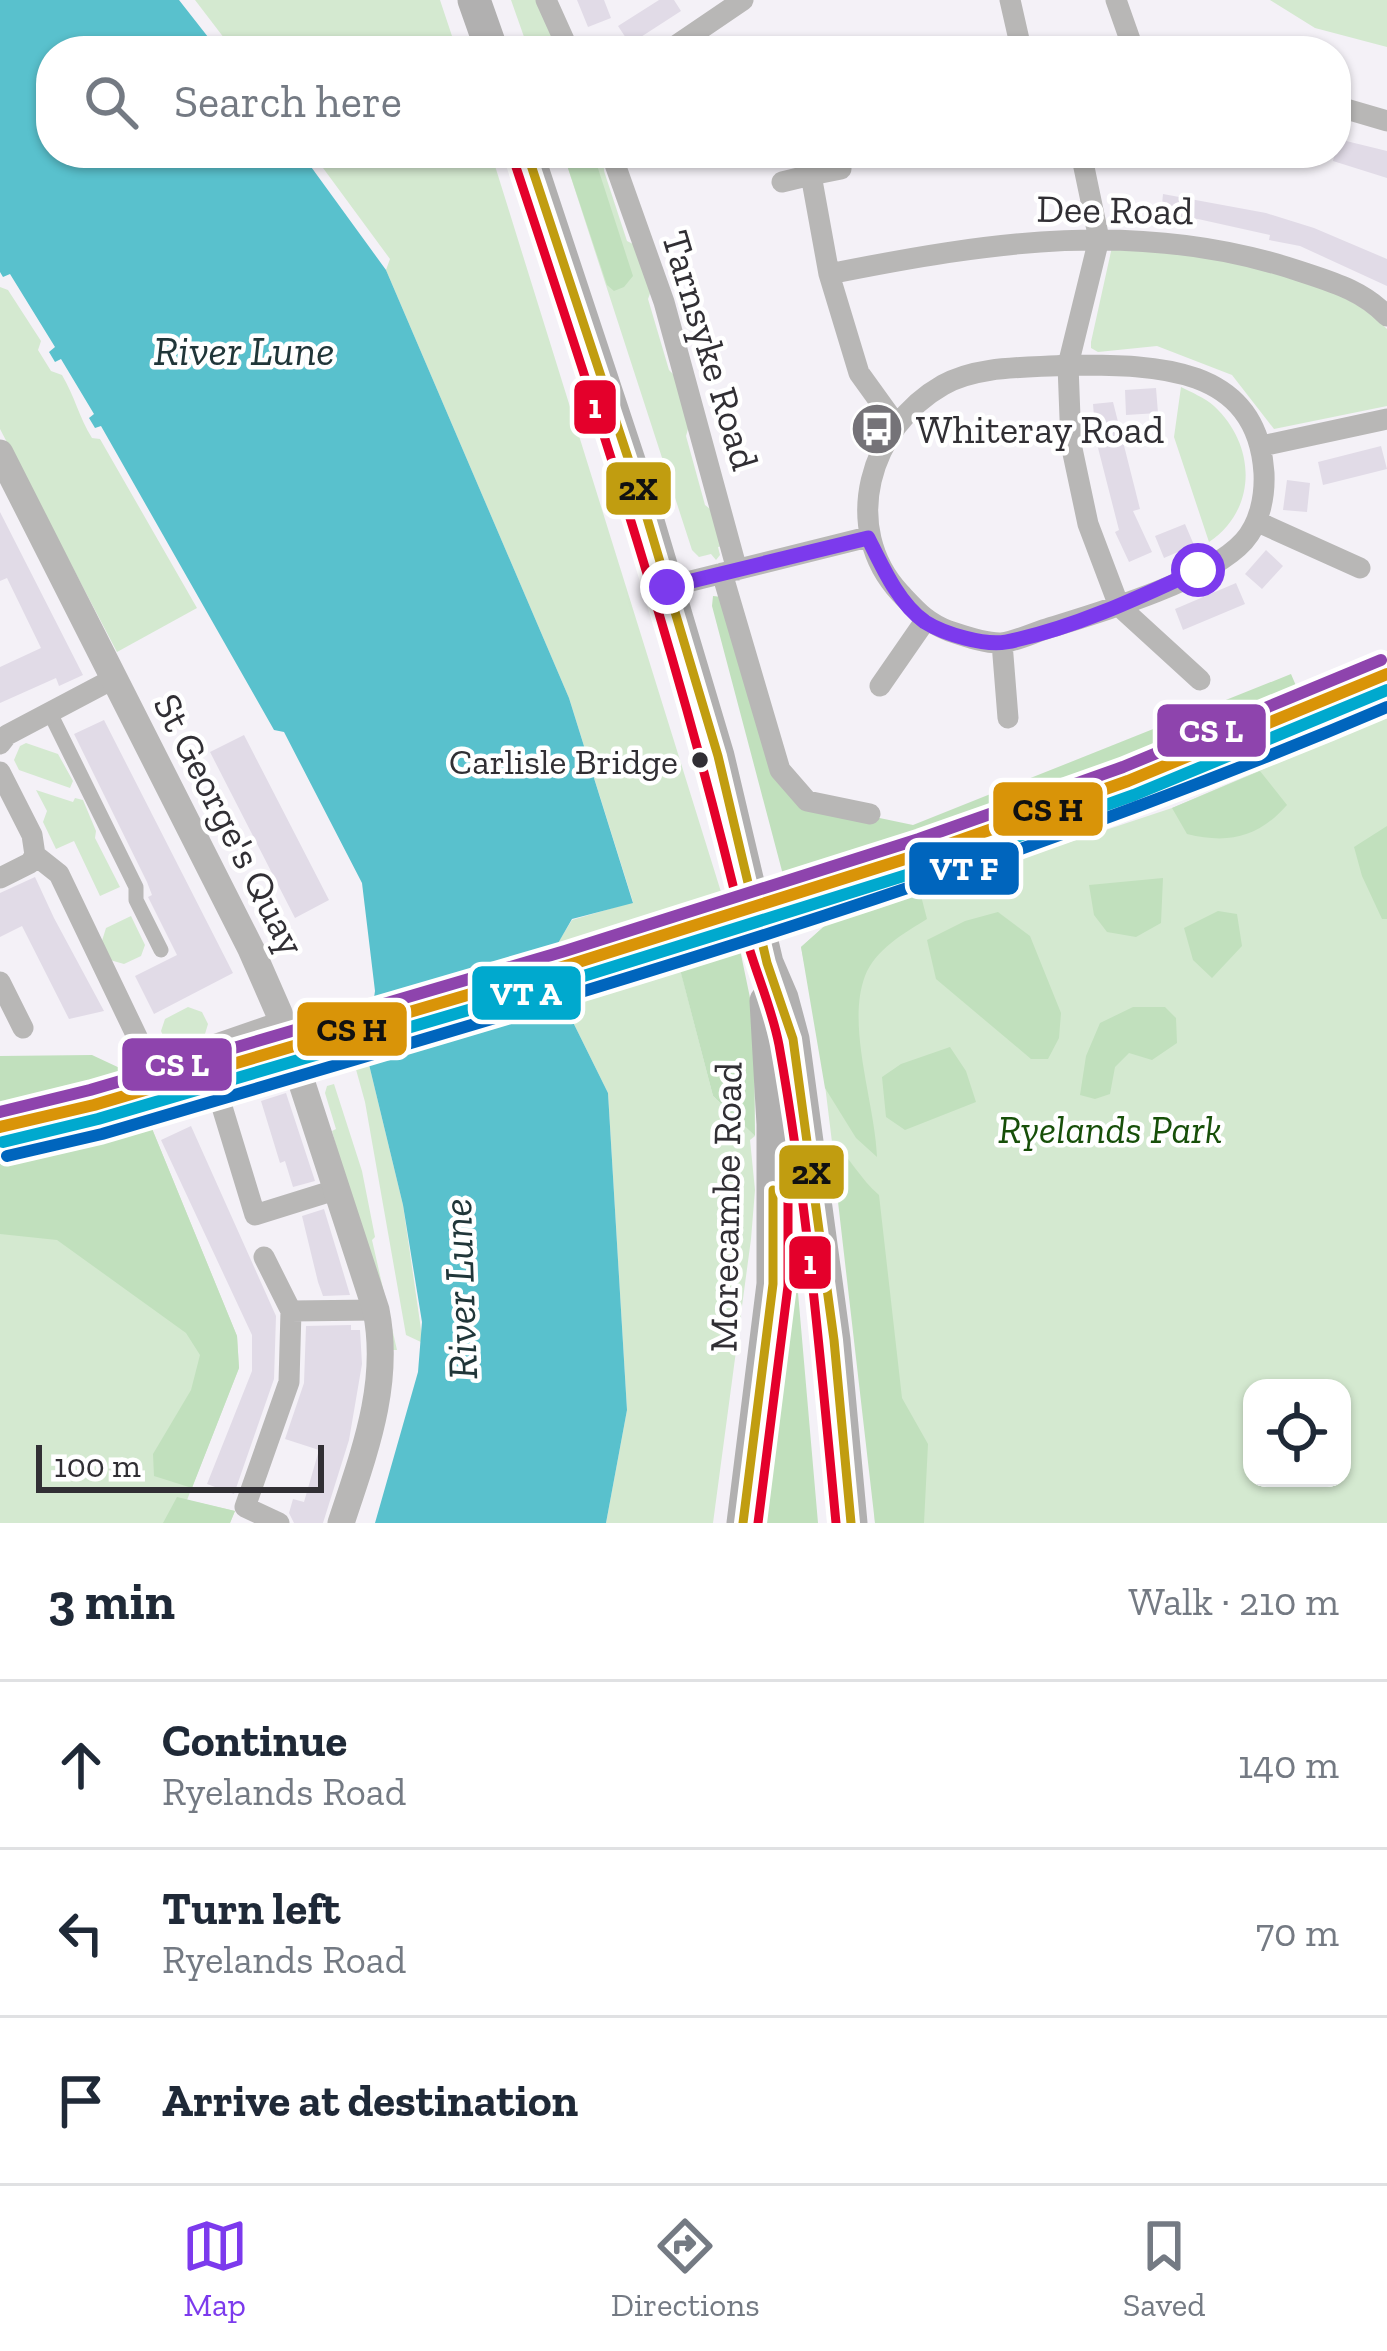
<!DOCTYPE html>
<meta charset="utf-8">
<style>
body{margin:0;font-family:"Zilla Slab",serif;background:#f6f6f7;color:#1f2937}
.controls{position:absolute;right:36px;bottom:36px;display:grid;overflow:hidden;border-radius:24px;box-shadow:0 3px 9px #0004}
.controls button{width:108px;height:108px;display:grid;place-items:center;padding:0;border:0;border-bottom:3px solid #e0e1e3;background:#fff;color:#1f2937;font:60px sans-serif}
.scale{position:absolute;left:36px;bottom:30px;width:288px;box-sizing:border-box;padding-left:12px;border:6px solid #312f34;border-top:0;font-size:33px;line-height:42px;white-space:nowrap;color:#312f34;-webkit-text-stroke:9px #fff;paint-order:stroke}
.stop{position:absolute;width:36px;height:36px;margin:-27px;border:9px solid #7c3aed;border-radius:50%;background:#fff}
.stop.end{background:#7c3aed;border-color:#fff;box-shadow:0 3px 12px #0008}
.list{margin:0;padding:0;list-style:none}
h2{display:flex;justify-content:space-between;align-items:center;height:156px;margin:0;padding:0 48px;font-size:51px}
h2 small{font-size:39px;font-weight:400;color:#747a83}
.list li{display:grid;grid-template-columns:78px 1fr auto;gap:36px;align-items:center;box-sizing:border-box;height:168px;padding:0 48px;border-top:3px solid #e0e1e3}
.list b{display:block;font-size:45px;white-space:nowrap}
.list p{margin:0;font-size:39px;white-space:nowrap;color:#747a83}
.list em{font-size:39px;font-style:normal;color:#747a83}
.icon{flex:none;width:66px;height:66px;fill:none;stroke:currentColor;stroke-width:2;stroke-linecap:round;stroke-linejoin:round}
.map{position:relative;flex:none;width:1387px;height:1523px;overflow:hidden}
.search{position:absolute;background:#fff;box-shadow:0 3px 9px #0004;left:36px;right:36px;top:36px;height:132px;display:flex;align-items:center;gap:30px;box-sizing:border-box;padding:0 42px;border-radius:48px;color:#747a83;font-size:45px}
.sheet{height:660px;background:#fff}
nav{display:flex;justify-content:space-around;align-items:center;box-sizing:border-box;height:168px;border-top:3px solid #e0e1e3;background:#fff;font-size:33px;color:#747a83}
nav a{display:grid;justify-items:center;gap:6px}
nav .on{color:#7c3aed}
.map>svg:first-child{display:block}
</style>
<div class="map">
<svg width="1387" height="1523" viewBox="0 0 1387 1523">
<rect width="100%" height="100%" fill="#f4f1f7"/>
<path fill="#d4e9d0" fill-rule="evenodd" d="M195 0H440L457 51H234Z
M511 0H540L562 51H529Z
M1270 0H1387V47L1315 28Z
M312 153H491L726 908 669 926 713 1096 755 1136 750 1140 755 1190 751 1239 713 1523H606L627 1410 608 1093 567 1010 557 944 572 920 633 902 569 698 386 270 390 259Z
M563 153H603L604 171 627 241 637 246 652 288 648 299 669 370 678 379 690 422 686 436 705 505 714 512 723 546 718 547 720 555 716 560 711 554 699 557 692 550Z
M1112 247C1191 254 1330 268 1387 329V406L1274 429 1232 375 1157 346 1098 352 1091 348V342Z
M0 287 8 290 41 341 38 350 51 371 62 375C75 397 79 417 92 438L100 439 197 608 117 652 0 429Z
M1181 387C1191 392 1205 398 1214 406 1257 446 1257 510 1209 542L1174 437Z
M1387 716V1523H875L871 1461 819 1036 801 947 829 922 1172 808ZM1252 1388H1342V1478H1252Z
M26 743 58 754 73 781 70 788 19 770 14 760 20 746Z
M36 790 73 802 75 798 83 800 96 831 95 838 120 887 100 896 74 841 56 849 43 822 47 811Z
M131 916 145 945 141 956 124 964 110 960 101 944 106 928Z
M188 1007 202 1012 208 1024 205 1034 177 1043 165 1040 161 1031 165 1019Z
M366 1052 403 1205 423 1343 406 1335 365 1102 352 1055Z
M334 1084 362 1171 375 1237 372 1240 397 1350H392L332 1131 336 1129 325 1093 327 1086Z
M146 1114 237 1336 239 1368 187 1500 235 1511 230 1523H0V1154Z"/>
<path fill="#c1e0bd" d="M563 153H593L633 276 624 287 614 291 607 285Z
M713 596 722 597 803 802 913 825 1291 674 1300 695 852 859 787 890 712 606Z
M1260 771 1287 805C1258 838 1228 844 1187 834L1172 808Z
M1387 826V919H1382L1362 876 1354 847Z
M1163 878 1161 923 1136 937 1107 932 1094 915 1089 885Z
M920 892 927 919C904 933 875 950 865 976 846 1026 875 1103 877 1157L856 1138 825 1088 801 947 829 922Z
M1218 911 1237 914 1242 946 1212 978 1193 960 1184 928Z
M998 912 1030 936 1061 1013 1059 1038 1048 1059H1031L936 979 927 940 965 921Z
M738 940 754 1017 755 1136 713 1096 677 958Z
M1133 1007H1165L1176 1018 1177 1043 1152 1060 1129 1053 1115 1067 1110 1094 1095 1099 1080 1095 1086 1056 1100 1023Z
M950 1047 966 1071 976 1102 905 1130 886 1117 882 1077 901 1064Z
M92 1055 139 1077 0 1108V1056Z
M146 1114 237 1336 239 1368 192 1488 154 1476 153 1454 191 1390 200 1355 186 1333 57 1240 0 1234V1157Z
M831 1141C851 1158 860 1179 879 1195L902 1398 928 1444 924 1523H875Z
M784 1281H797L818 1523H760L782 1377Z
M177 1497 235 1511 230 1523H163Z"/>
<path fill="#59c1cd" d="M0 0H179L219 51H51V153H301L386 270 569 698 633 903 572 919 557 945 567 1010 608 1093 627 1410 606 1523H375L418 1372 422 1322 403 1205 366 1052 375 991 362 883 284 732 274 730 101 426 95 428 89 418 94 414 61 359 55 362 49 352 55 347 10 274 3 277 0 272Z"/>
<path fill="#f4f1f7" d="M565 956 570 990 360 1053 365 1016Z"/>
<path fill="#e1dbe7" d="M577 0H604L611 18 588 27Z
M659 0H674L681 11 630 44 618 26Z
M1338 139 1387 151V178L1333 161Z
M1163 194 1266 213 1314 228 1387 259V286L1300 246 1269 240 1270 235 1198 219 1161 215Z
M1156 388 1158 413 1126 415 1125 390Z
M1113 402 1140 509 1133 511 1152 552 1129 562 1115 532 1119 530 1096 440 1093 404Z
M1381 446 1387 469 1323 485 1318 462Z
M1287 480 1310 483 1307 512 1283 510Z
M0 512 83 675 59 686 56 678 0 703V667L41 648 7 578 0 581Z
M1185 524 1194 545 1164 558 1155 536Z
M1266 550 1283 566 1262 589 1245 574Z
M1236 583 1245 604 1183 630 1175 609Z
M104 720 233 973 154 1014 135 976 177 955 148 897 152 895 147 882 74 734Z
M244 735 329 900 295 918 210 752Z
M35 877 54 918 104 1011 69 1019 22 926 0 937V893Z
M286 1093 315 1181 293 1187 285 1161 280 1163 261 1101Z
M191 1126 276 1316 274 1379 234 1494 207 1484 252 1371V1335L161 1140Z
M324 1209 338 1255 350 1295 323 1296 318 1282 302 1216Z
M351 1325V1330H360L362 1364 349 1440 323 1523H294L289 1513 293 1499 304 1502 319 1450 285 1439 304 1383 306 1326Z"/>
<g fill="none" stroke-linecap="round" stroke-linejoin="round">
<path stroke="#b8b7b6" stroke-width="15" d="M50 713 136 887V900L161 950
M140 1043 181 1053 268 1023"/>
<path stroke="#b8b7b6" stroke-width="21" d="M546 0 569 51
M1010 0 1020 44
M1116 0 1134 51
M668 51 743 0
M1336 106 1387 121
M611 153 664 302 737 570
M1081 153 1099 239 1068 365 1071 444 1088 524 1119 606 1200 680
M841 169 811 175 829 274 859 373 895 423
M782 182 811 175
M829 274C989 242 1140 218 1299 271 1332 282 1362 290 1387 316
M1068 365C1151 365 1257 363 1264 473 1265 496 1260 523 1244 541 1208 581 1098 613 1046 629 1033 633 1016 641 1002 643 986 644 964 636 949 631 926 622 917 611 900 593 840 528 869 427 943 385 978 365 1028 368 1068 365Z
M1262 446 1387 419
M1258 522 1360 568
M722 573 780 770 807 801 870 814
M667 587 868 537
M1002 643 1008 718
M880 686 925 621
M0 744 7 735 113 679
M0 772 32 835 35 855 59 874 140 1043
M0 878 30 863 35 855
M0 982 23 1028
M298 1074 219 1097 255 1215 335 1190
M264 1257 291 1311 289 1382 245 1507 279 1523
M291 1311 376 1310"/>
<path stroke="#b8b7b6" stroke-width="27" d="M0 453 251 949 279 1013 376 1310C391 1384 364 1453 341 1523"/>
<path stroke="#b1b0b0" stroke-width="33" d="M474 0 492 51
M527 153 638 488 718 756 767 963 782 998 793 1039 834 1340 851 1523
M743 1523 773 1284V1124L766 1001"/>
<g stroke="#fff" stroke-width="18">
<path id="bus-1" d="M527 153 638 488 718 756 767 963 793 1039 834 1340 851 1523
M743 1523 773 1284V1190"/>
</g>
<g stroke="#fff" stroke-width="18">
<path id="bus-2" d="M513 158C597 411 681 663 742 923 752 965 771 1003 779 1045 807 1202 821 1364 836 1523
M758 1523 788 1286V1190"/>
</g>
<use href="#bus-1" stroke="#c19d10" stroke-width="9"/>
<use href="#bus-2" stroke="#e4002b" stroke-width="9"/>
<g stroke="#fff" stroke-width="21">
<path id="rail-1" d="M0 1127 94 1105 569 965 924 853 1128 781 1387 674"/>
</g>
<g stroke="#fff" stroke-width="21">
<path id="rail-2" d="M3 1142 98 1119 574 979 929 868 1134 795 1387 690"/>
</g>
<g stroke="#fff" stroke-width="21">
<path id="rail-3" d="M0 1112 90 1090 565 951 919 839 1123 767 1381 660"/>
</g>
<g stroke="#fff" stroke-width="21">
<path id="rail-4" d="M7 1156 102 1134C538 1005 968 886 1387 707"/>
</g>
<use href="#rail-1" stroke="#d99408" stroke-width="12"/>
<use href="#rail-2" stroke="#00a9ce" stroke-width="12"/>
<use href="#rail-3" stroke="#8e44ad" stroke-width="12"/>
<use href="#rail-4" stroke="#0065bd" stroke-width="12"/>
</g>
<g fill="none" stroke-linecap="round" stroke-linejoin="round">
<path stroke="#7c3aed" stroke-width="15" d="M667 587 868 538C882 566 898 603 925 622 944 634 985 646 1006 642 1072 629 1138 598 1198 570"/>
</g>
<defs>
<g id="bus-disc" transform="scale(2.7)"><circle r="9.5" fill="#757378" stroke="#fff"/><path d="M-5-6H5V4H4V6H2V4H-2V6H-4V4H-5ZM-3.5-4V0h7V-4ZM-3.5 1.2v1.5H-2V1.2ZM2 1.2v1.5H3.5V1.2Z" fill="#fff"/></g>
</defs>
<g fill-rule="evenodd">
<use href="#bus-disc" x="877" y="429"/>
</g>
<circle fill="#312f34" stroke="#fff" stroke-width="4.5" cx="700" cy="760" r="10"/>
<g text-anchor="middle" stroke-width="9" stroke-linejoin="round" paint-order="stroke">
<g font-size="36" fill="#312f34" stroke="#fff" text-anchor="end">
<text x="678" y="774">Carlisle Bridge</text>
</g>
<g font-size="39" fill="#312f34" stroke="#fff">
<text transform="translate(1115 209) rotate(1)" y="14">Dee Road</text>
<text transform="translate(711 350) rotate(73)" y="14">Tarnsyke Road</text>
<text transform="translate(230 824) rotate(63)" y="14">St George's Quay</text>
<text transform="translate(725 1207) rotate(-89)" y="14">Morecambe Road</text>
</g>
<g font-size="39" fill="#312f34" stroke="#fff" text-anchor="start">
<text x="916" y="443">Whiteray Road</text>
</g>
<g font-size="39" font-style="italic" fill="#174f09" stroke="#fff">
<text x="1110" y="1143">Ryelands Park</text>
</g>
<g font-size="42" font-style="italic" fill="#203639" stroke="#fff">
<text x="244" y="365">River Lune</text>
<text transform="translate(459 1289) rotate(-92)" y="15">River Lune</text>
</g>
</g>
<g stroke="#fff" stroke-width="4.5">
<rect x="572" y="378" width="46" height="58" rx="12" fill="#e4002b"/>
<rect x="604" y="460" width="69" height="57" rx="12" fill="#c19d10"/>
<rect x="1155" y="702" width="113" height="57" rx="12" fill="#8e44ad"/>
<rect x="991" y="780" width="114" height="58" rx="12" fill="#d99408"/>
<rect x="907" y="840" width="114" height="57" rx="12" fill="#0065bd"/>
<rect x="470" y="964" width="113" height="58" rx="12" fill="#00a9ce"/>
<rect x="295" y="1000" width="114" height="58" rx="12" fill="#d99408"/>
<rect x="120" y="1036" width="114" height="57" rx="12" fill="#8e44ad"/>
<rect x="777" y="1143" width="69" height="58" rx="12" fill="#c19d10"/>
<rect x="787" y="1234" width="46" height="57" rx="12" fill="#e4002b"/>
</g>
<g font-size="33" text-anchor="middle" font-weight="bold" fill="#fff">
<text x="595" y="418">1</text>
<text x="1211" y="742">CS L</text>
<text x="964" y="880">VT F</text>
<text x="526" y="1005">VT A</text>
<text x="177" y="1076">CS L</text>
<text x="810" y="1274">1</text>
</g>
<g font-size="33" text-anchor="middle" font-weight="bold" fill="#111">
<text x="638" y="500">2X</text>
<text x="1048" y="821">CS H</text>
<text x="352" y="1041">CS H</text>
<text x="811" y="1184">2X</text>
</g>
</svg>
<div class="controls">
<button><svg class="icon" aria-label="locate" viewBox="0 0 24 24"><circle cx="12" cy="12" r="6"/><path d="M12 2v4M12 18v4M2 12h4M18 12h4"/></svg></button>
</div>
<div class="scale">100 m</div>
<div class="stop" style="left:1198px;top:570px"></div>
<div class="stop end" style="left:667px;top:587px"></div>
<div class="search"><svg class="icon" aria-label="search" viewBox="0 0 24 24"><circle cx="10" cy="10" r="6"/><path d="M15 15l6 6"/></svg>Search here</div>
</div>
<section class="sheet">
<h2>3 min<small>Walk · 210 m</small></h2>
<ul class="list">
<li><svg class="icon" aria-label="ahead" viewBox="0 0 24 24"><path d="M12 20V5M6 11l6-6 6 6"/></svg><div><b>Continue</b><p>Ryelands Road</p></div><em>140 m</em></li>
<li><svg class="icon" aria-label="left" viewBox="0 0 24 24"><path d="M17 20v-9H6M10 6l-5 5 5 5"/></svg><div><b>Turn left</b><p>Ryelands Road</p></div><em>70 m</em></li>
<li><svg class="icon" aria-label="arrive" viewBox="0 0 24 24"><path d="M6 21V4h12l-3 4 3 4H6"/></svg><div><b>Arrive at destination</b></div></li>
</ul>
</section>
<nav>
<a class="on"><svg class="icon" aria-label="map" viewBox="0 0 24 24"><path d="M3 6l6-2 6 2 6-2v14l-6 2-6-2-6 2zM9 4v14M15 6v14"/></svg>Map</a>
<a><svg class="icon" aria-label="directions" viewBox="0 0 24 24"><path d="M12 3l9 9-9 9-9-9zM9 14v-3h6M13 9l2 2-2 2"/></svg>Directions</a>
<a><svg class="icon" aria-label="saved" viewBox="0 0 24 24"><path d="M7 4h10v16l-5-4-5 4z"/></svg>Saved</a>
</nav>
